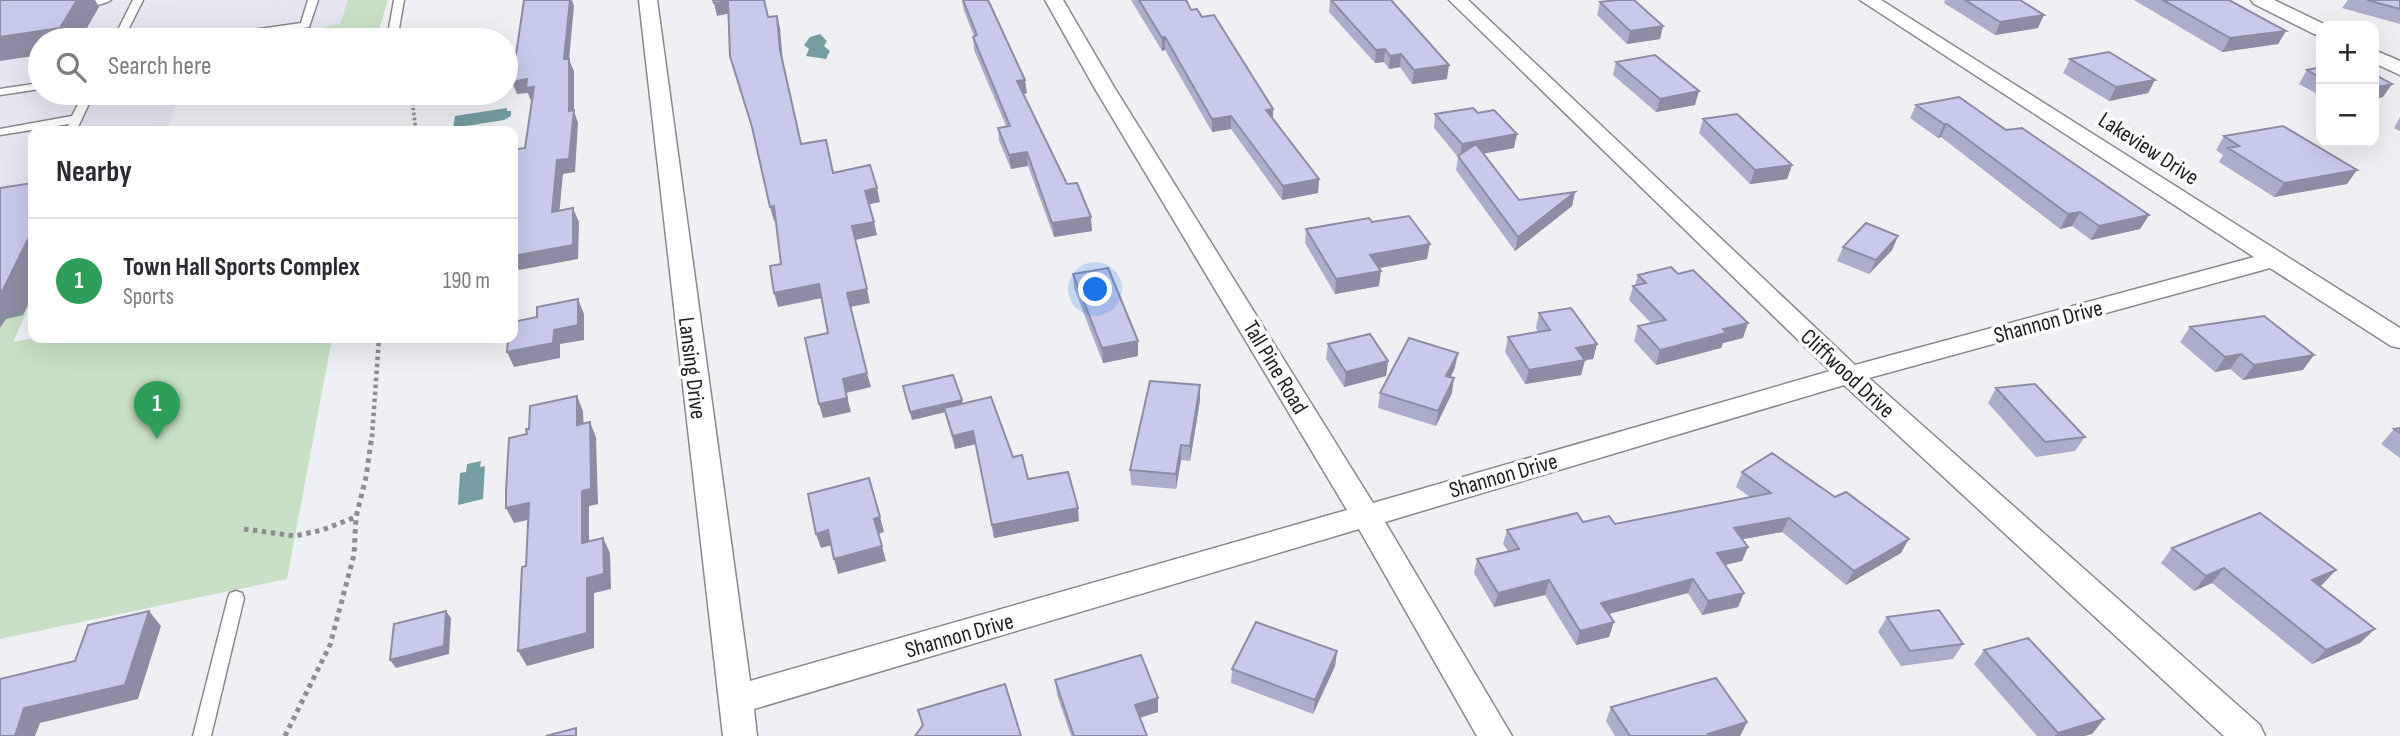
<!DOCTYPE html>
<meta charset="utf-8">
<style>
body{margin:0;font-family:"Sofia Sans Condensed",sans-serif;background:#f2f2f3;color:#2b2b33}
.controls{position:absolute;right:21px;top:21px;display:grid;overflow:hidden;border-radius:14px;box-shadow:0 7px 28px #0002}
.controls button{width:63px;height:63px;display:grid;place-items:center;padding:0;border:0;border-bottom:2px solid #e1e1e2;background:#fff;color:#2b2b33;font:35px sans-serif}
.you{position:absolute;left:1096px;top:290px;width:24px;height:24px;margin:-18px;border:5px solid #fff;border-radius:50%;background:#1a73e8;box-shadow:0 0 0 10px #1a73e833}
.badge{display:grid;place-items:center;width:46px;height:46px;border-radius:50%;background:#297bc9;color:#fff;font-size:23px;font-weight:700}
.pin{position:absolute;translate:-50% -58px;filter:drop-shadow(0 2px 4px #0008)}
.pin::after{content:'';position:absolute;top:37px;width:24px;height:21px;background:inherit;clip-path:polygon(0 0,100% 0,50% 100%)}
.list{margin:0;padding:0;list-style:none}
h2{display:flex;justify-content:space-between;align-items:center;height:91px;margin:0;padding:0 28px;font-size:30px}
h2 small{font-size:23px;font-weight:400;color:#7c7c81}
.list li{display:grid;grid-template-columns:46px 1fr auto;gap:21px;align-items:center;box-sizing:border-box;height:126px;padding:0 28px;border-top:2px solid #e1e1e2}
.list b{display:block;font-size:26px;white-space:nowrap}
.list p{margin:0;font-size:23px;white-space:nowrap;color:#7c7c81}
.list em{font-size:23px;font-style:normal;color:#7c7c81}
.icon{flex:none;width:38px;height:38px;fill:none;stroke:currentColor;stroke-width:2;stroke-linecap:round;stroke-linejoin:round}
.map{position:relative;flex:none;width:2400px;height:736px;overflow:hidden}
.search{position:absolute;background:#fff;box-shadow:0 7px 28px #0002;left:28px;top:28px;width:490px;height:77px;display:flex;align-items:center;gap:18px;box-sizing:border-box;padding:0 24px;border-radius:38px;color:#7c7c81;font-size:26px}
.panel{position:absolute;background:#fff;box-shadow:0 7px 28px #0002;left:28px;top:126px;width:490px;height:217px;border-radius:14px}
.map>svg:first-child{display:block}
</style>
<div class="map">
<svg width="2400" height="736" viewBox="0 0 2400 736">
<rect width="100%" height="100%" fill="#eff0f4"/>
<path fill="#e5e6f2" d="M348 0 340 25 324 27 318 40H40V93H181L166 131H33V206L0 211V1Z"/>
<path fill="#c8e0c5" d="M348 0H388L378 32 369 40H318L324 27 340 24Z
M33 206V298L13 342 35 338H332L287 579 0 639V212Z"/>
<path fill="#759ea2" d="M820 34 827 41 824 46 830 51 826 59 806 56 809 49 804 45 810 37Z
M507 108V111H511V116L504 120 453 128 455 116Z
M481 461 480 467 485 466 483 499 458 505 460 473 466 472 467 464Z"/>
<g fill="none" stroke-linecap="round" stroke-linejoin="round">
<g stroke="#89898d" stroke-width="3">
<path id="service" d="M111 0C103 5 82 9 73 4L86 0Z
M133 0H143L123 40H113Z
M308 0H318L309 27 223 40H199L204 37 301 23Z
M394 0H404L397 40H387Z
M40 83V89L0 95V89Z
M84 93H94L76 131H66L69 124 0 135V129L72 116Z
M236 591 242 593 244 598 211 736H193L228 598 230 593Z"/>
</g>
<g stroke="#89898d" stroke-width="3">
<path id="minor" d="M639 0H657L750 681 1347 510 1094 87 1045 0H1063L1114 87 1373 503 1830 371 1449 0H1468L1855 365 2254 257 1860 0H1881L2400 328V348L2391 346 2270 268 1869 378 2260 725 2265 736H2224L1844 385 1385 522 1512 736H1477L1359 529 754 709 757 736H723Z
M2251 0H2274L2328 26H2321V36L2314 34 2254 4Z
M2374 50 2400 61V75L2374 63Z"/>
</g>
<path stroke="#8e8e91" stroke-width="3.5" stroke-dasharray="2.5 2.5" stroke-linecap="butt" d="M415 93 413 107 416 131"/>
<path stroke="#8e8e91" stroke-width="4.5" stroke-dasharray="3.5 3.5" stroke-linecap="butt" d="M372 437 379 338"/>
<path stroke="#8e8e91" stroke-width="5" stroke-dasharray="4.5 4.5" stroke-linecap="butt" d="M244 529 295 536 322 530 356 517 366 477 372 435
M285 736 330 645 354 555 356 517"/>
<use href="#service" fill="#fff" fill-rule="evenodd"/>
<use href="#minor" fill="#fff" fill-rule="evenodd"/>
</g>
<path fill="#abaeca" d="M962 0 1027 93 1023 94 1067 184 1092 231 1054 237 1028 166 1011 169 999 141 998 128 1006 126 974 50 973 37 974 36 964 11Z
M1131 0H1186L1191 10 1202 17 1273 109V119L1319 179 1318 193 1282 200 1231 129 1212 132 1165 50 1162 51Z
M1330 0H1391L1447 79 1412 84 1400 67 1389 69 1384 62 1375 63 1329 12Z
M1945 0H2020L2038 28 1995 35 1944 3Z
M2134 0H2229L2286 31 2278 44 2222 52Z
M2348 0H2400V24L2342 8Z
M1600 2 1663 26 1660 39 1627 44 1597 15Z
M2070 59 2155 80 2148 93 2109 101 2063 73Z
M1616 62 1695 105 1656 112 1613 75Z
M2321 67V96L2299 84 2307 70Z
M1916 105 2006 130 2149 215 2140 229 2091 240 2072 226 2060 229 1941 137 1938 138 1910 118Z
M1435 114 1514 148 1484 153 1519 200 1575 192 1572 206 1515 251 1456 170 1458 157 1434 128Z
M2400 117V131L2394 128Z
M1703 119 1792 165 1787 179 1750 184 1699 133Z
M2224 136 2347 184 2274 197 2219 162 2223 155 2216 150Z
M1372 222 1427 259 1379 268V286L1335 294 1305 243 1306 229Z
M1898 236 1892 250 1869 274 1837 261 1843 247Z
M1073 274 1138 356 1103 363 1074 288Z
M1638 275 1743 338 1723 343 1721 348 1656 365 1634 341 1638 326 1651 323 1629 300 1633 286 1635 285Z
M1539 313 1597 344 1593 359 1585 360 1581 375 1525 384 1505 352 1508 337 1538 332 1536 328Z
M2190 327 2303 370 2243 380 2230 369 2215 372 2180 342Z
M1328 344 1388 361 1386 376 1344 387 1326 359Z
M1455 367 1451 377 1452 393 1436 426 1378 408 1380 393Z
M1996 388 2085 437 2075 451 2036 457 1988 403Z
M905 394 962 404 1013 457 1028 479 1079 521 994 538 976 444 955 449 947 421 945 412 912 420Z
M1200 400 1190 461 1181 460 1176 489 1131 485 1130 470Z
M2400 428V458L2381 444 2394 429Z
M1742 472 1901 553 1846 585 1782 532 1743 539 1742 561 1725 565 1738 607 1702 615 1688 593 1609 614V637L1576 645 1545 595 1494 607 1474 573 1477 559 1508 551 1503 544 1507 530 1583 522 1615 524 1750 497 1736 487Z
M2172 548 2322 585 2320 586 2360 643 2312 664 2212 583 2194 591 2161 563Z
M1887 617 1963 644 1953 659 1901 666 1878 632Z
M1984 650 2104 719 2092 734 2084 736H2037L1974 664Z
M1337 651 1335 666 1313 714 1231 683 1232 669Z
M1055 680 1158 712 1140 718 1147 736H1071L1057 695Z
M1611 707 1747 722 1740 736H1615L1606 721Z"/>
<path fill="#8b8da4" d="M77 0H95L99 7 80 40H40V55L0 61V37Z
M570 0H572L574 6 569 60 574 71V111L578 123 575 172 563 174 558 226 552 212 557 160 569 111 564 59Z
M728 1 731 13 717 16 714 3Z
M2044 15 2038 28 1995 35 2000 22Z
M777 16 780 28 783 63 780 50Z
M1663 26 1660 39 1627 44 1630 31Z
M2286 31 2278 44 2222 52 2230 38Z
M1165 37V50L1162 51V38Z
M1385 49 1384 62 1375 63 1376 50Z
M1401 54 1400 67 1389 69 1390 56Z
M1449 65 1447 79 1412 84 1414 70Z
M527 79 534 87 531 101 528 93 517 94 512 82Z
M1025 80 1027 93 1019 95 1017 81Z
M2155 80 2148 93 2109 101 2116 87Z
M2392 84 2383 97 2374 99V88Z
M1699 91 1695 105 1656 112 1660 99Z
M1273 109V123L1266 110Z
M1231 116V129L1212 132V119Z
M1944 124H1947L1941 137 1938 138Z
M1517 134 1514 148 1460 158 1462 144Z
M1027 152 1028 166 1011 169 1009 155Z
M1792 165 1787 179 1750 184 1755 170Z
M2357 170 2347 184 2274 197 2284 183Z
M1319 179 1318 193 1282 200 1283 186Z
M877 188 880 202 867 205 865 191Z
M1575 192 1572 206 1515 251 1518 237Z
M774 206 778 220 774 221 770 207Z
M573 208 579 222 578 259 519 270 513 256Z
M2080 212 2072 226 2060 229 2068 214Z
M2149 215 2140 229 2091 240 2099 226Z
M1091 217 1092 231 1054 237 1052 223Z
M874 222 877 235 855 240 852 226Z
M33 229V294L23 315 6 319 0 328V291Z
M1898 236 1892 250 1869 274 1876 260Z
M1430 244 1427 259 1369 270 1370 255Z
M1381 271 1379 286 1335 294 1336 279Z
M819 284 822 298 778 307 774 293Z
M867 289 870 303 850 307 847 293Z
M578 299 584 314V340L560 344V358L514 367 507 352 554 330Z
M1748 323 1743 338 1723 343 1721 348 1656 365 1660 350 1723 329Z
M1138 341V356L1103 363 1102 348Z
M1597 344 1593 359 1585 360 1581 375 1525 384 1529 370 1576 348Z
M1458 353 1455 367 1444 391 1446 376Z
M2241 354 2230 369 2215 372 2225 357Z
M2314 355 2303 370 2243 380 2254 365Z
M1388 361 1386 376 1344 387 1346 372Z
M867 373 871 387 846 393 851 412 823 418 819 404 843 379Z
M1454 378 1452 393 1436 426 1438 411Z
M1200 385V400L1190 461V446Z
M577 396 583 411 584 440 577 425Z
M962 400 963 408 912 420 910 412Z
M590 422 596 437 598 504 589 506V558L582 543V491Z
M973 431 976 444 955 449 953 436Z
M1181 445V460L1176 489V474Z
M529 503 536 518 514 523 506 508Z
M1078 508 1079 521 994 538 992 525Z
M880 517 884 532 878 534 874 519Z
M1789 518 1782 532 1728 542 1734 528Z
M828 530 832 545 821 548 816 534Z
M603 538 610 553 611 589 594 593V648L527 666 518 651 587 578Z
M1909 539 1901 553 1846 585 1854 571Z
M882 546 886 561 838 574 834 559Z
M1748 547 1742 561 1711 568 1717 553Z
M2224 568 2212 583 2194 591 2206 576Z
M2336 570 2322 585 2299 595 2312 580Z
M1693 579 1688 593 1597 617 1601 603Z
M1549 580 1545 595 1494 607 1498 593Z
M1744 593 1738 607 1702 615 1708 601Z
M149 611 161 626 138 699 40 723 35 736H15L24 708Z
M446 611 451 618 449 654 396 668 390 660Z
M1614 622 1609 637 1576 645 1580 631Z
M2375 629 2360 643 2312 664 2326 650Z
M1337 651 1335 666 1313 714 1315 700Z
M1158 698V712L1136 719 1135 705Z
M2104 719 2092 734 2084 736H2055L2058 733Z
M1747 722 1740 736H1707L1708 734Z"/>
<path fill="#c7caeb" stroke="#8b8da4" stroke-width="2" d="M0 0H77L60 28 0 37Z
M524 0H570L564 59H569V111L574 110 569 159 557 160 552 212 573 208V245L513 256 515 235H513V150L525 148 534 87 526 88 527 79 512 82Z
M713 0H764L768 17 777 16 780 50 801 144 826 140 833 173 870 165 877 188 865 191 874 222 852 226 867 289 847 293 867 373 843 379 847 398 819 404 805 338 828 333 819 284 774 293 770 266 781 264 774 206 770 207 752 127 730 56 728 1 714 3Z
M963 0H988L1025 80 1017 81 1067 184 1077 183 1091 217 1052 223 1027 152 1009 155 998 128 1010 126 973 37 977 35Z
M1139 0H1186L1191 10 1197 9 1202 17 1214 15 1273 109 1266 110 1319 179 1283 186 1231 116 1212 119 1165 37 1162 38Z
M1331 0H1391L1449 65 1414 70 1401 54 1390 56 1385 49 1376 50Z
M1616 0H1634L1663 26 1630 31 1600 2Z
M1965 0H2020L2044 15 2000 22Z
M2163 0H2229L2286 31 2230 38Z
M2367 0H2400V9Z
M2109 52 2155 80 2116 87 2070 59Z
M1655 55 1699 91 1660 99 1616 62Z
M2321 67V78L2307 70Z
M2374 74 2392 84 2374 88Z
M1959 97 2006 130 2022 128 2149 215 2099 226 2080 212 2068 214 1947 124H1944L1916 105Z
M1473 108 1478 113 1494 110 1517 134 1462 144 1435 114Z
M1737 114 1792 165 1755 170 1703 119Z
M2283 126 2357 170 2284 183 2228 148 2239 146 2224 136Z
M1476 144 1519 200 1575 192 1518 237 1458 156Z
M33 183V205L29 212H33V229L3 290 0 291V188Z
M1409 216 1430 244 1370 255 1381 271 1336 279 1306 229 1369 218 1372 222Z
M1866 223 1898 236 1876 260 1843 247Z
M1671 267 1678 274 1693 270 1748 323 1723 329 1726 333 1660 350 1638 326 1666 320 1633 286 1646 283 1638 275Z
M1108 268 1138 341 1102 348 1073 274Z
M578 299V325L554 330 553 343 507 352 508 338H513V322L537 317V307Z
M1571 308 1597 344 1576 348 1585 360 1529 370 1508 337 1550 330 1539 313Z
M2264 316 2314 355 2254 365 2241 354 2225 357 2190 327Z
M1370 334 1388 361 1346 372 1328 344Z
M1409 338 1458 353 1446 376 1454 378 1438 411 1380 393Z
M953 375 962 400 910 412 903 386Z
M1150 381 1200 385 1190 446 1181 445 1176 474 1130 470Z
M2035 384 2085 437 2045 442 1996 388Z
M577 396V425L590 422 591 489 582 491V543L603 538 604 574 587 578V633L518 651 522 567 526 566 529 503 506 508V491L509 438 527 434 526 429H529L530 406Z
M991 397 1013 457 1022 455 1028 479 1068 472 1078 508 992 525 973 431 953 436 944 408Z
M2400 428V433L2394 429Z
M1772 453 1835 497 1846 492 1909 539 1854 571 1789 518 1734 528 1748 547 1717 553 1744 593 1708 601 1693 579 1601 603 1614 622 1580 631 1549 580 1498 593 1477 559 1519 549 1507 530 1577 513 1583 522 1609 516 1615 524 1771 493 1742 472Z
M869 478 880 517 874 519 882 546 834 559 828 530 816 534 808 494Z
M2260 513 2336 570 2312 580 2375 629 2326 650 2224 568 2206 576 2172 548Z
M1939 610 1963 644 1910 651 1887 617Z
M149 611 125 685 24 708 15 736H0V679L75 661 88 625Z
M446 611 444 646 390 660 394 624Z
M1256 622 1337 651 1315 700 1232 669Z
M2028 638 2104 719 2058 733 1984 650Z
M1141 655 1158 698 1135 705 1147 736H1074L1055 680Z
M1716 678 1747 722 1708 734 1710 736H1630L1611 707Z
M1005 684 1021 736H915L923 725 918 710Z
M576 728V736H546Z"/>
<g text-anchor="middle" stroke-width="7" stroke-linejoin="round" paint-order="stroke">
<g font-size="23" fill="#1f1f20" stroke="#fdfefe">
<text transform="translate(2149 148) rotate(33)" y="8">Lakeview Drive</text>
<text transform="translate(2048 321) rotate(-15)" y="8">Shannon Drive</text>
<text transform="translate(1276 367) rotate(59)" y="8">Tall Pine Road</text>
<text transform="translate(693 368) rotate(83)" y="8">Lansing Drive</text>
<text transform="translate(1848 373) rotate(43)" y="8">Cliffwood Drive</text>
<text transform="translate(1503 475) rotate(-16)" y="8">Shannon Drive</text>
<text transform="translate(959 635) rotate(-16)" y="8">Shannon Drive</text>
</g>
</g>
</svg>
<div class="controls">
<button>+</button>
<button>−</button>
</div>
<div class="you"></div>
<div class="pin badge" style="left:157px;top:439px;background:#2e9e5b">1</div>
<div class="search"><svg class="icon" aria-label="search" viewBox="0 0 24 24"><circle cx="10" cy="10" r="6"/><path d="M15 15l6 6"/></svg>Search here</div>
<section class="panel">
<h2>Nearby<small></small></h2>
<ul class="list">
<li><span class="badge" style="background:#2e9e5b">1</span><div><b>Town Hall Sports Complex</b><p>Sports</p></div><em>190 m</em></li>
</ul>
</section>
</div>
